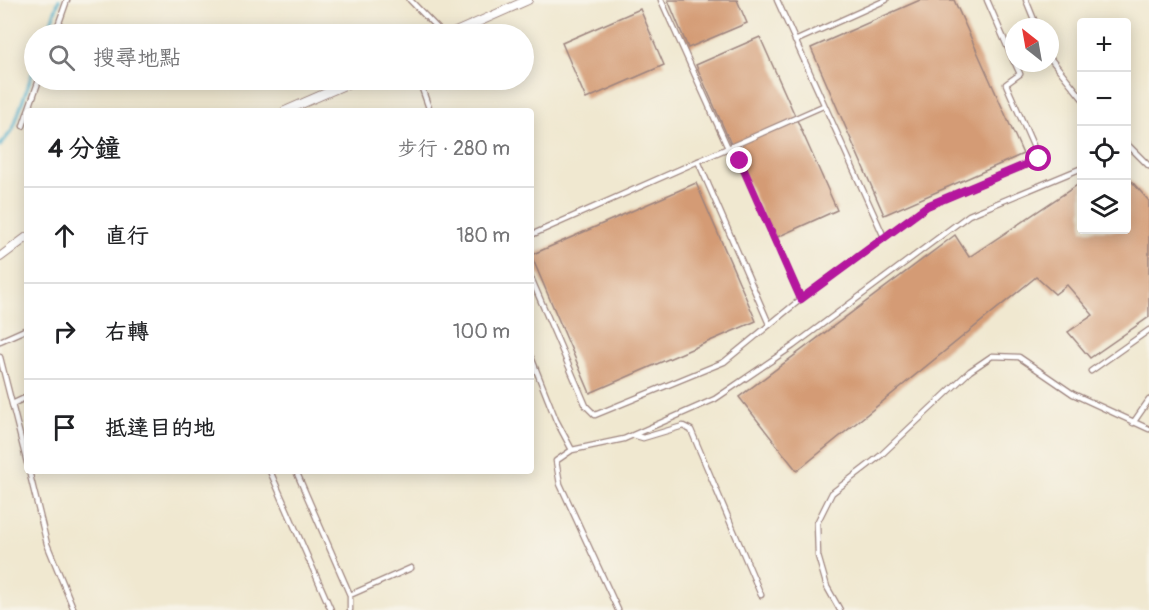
<!DOCTYPE html>
<html lang="zh-TW">
<meta charset="utf-8">
<style>
body{margin:0;font-family:Pangolin,"LXGW WenKai TC",sans-serif;background:#f6f6f6;color:#202124}
.controls{position:absolute;right:18px;top:18px;display:grid;overflow:hidden;border-radius:6px;box-shadow:0 3px 15px #0003}
.controls button{width:54px;height:54px;display:grid;place-items:center;padding:0;border:0;border-bottom:2px solid #e0e0e0;background:#fff;color:#202124;font:30px sans-serif}
.compass{position:absolute;left:1005px;top:18px;width:54px;height:54px;border-radius:50%;background:#fff;box-shadow:0 3px 15px #0003;rotate:329deg}
.stop{position:absolute;width:18px;height:18px;margin:-14px;border:4px solid #b5179e;border-radius:50%;background:#fff}
.stop.end{background:#b5179e;border-color:#fff;box-shadow:0 2px 6px #0008}
.list{margin:0;padding:0;list-style:none}
h2{display:flex;justify-content:space-between;align-items:center;height:78px;margin:0;padding:0 24px;font-size:26px}
h2 small{font-size:20px;font-weight:400;color:#757577}
.list li{display:grid;grid-template-columns:39px 1fr auto;gap:18px;align-items:center;box-sizing:border-box;height:96px;padding:0 24px;border-top:2px solid #e0e0e0}
.list b{display:block;font-size:22px;white-space:nowrap}
.list em{font-size:20px;font-style:normal;color:#757577}
.icon{flex:none;width:33px;height:33px;fill:none;stroke:currentColor;stroke-width:2;stroke-linecap:round;stroke-linejoin:round}
.map{position:relative;flex:none;width:1149px;height:610px;overflow:hidden}
.search{position:absolute;background:#fff;box-shadow:0 3px 15px #0003;left:24px;top:24px;width:510px;height:66px;display:flex;align-items:center;gap:15px;box-sizing:border-box;padding:0 21px;border-radius:33px;color:#757577;font-size:22px}
.panel{position:absolute;background:#fff;box-shadow:0 3px 15px #0003;left:24px;top:108px;width:510px;height:366px;border-radius:6px}
.map>svg:first-child{display:block}
</style>
<div class="map">
<svg width="1149" height="610" viewBox="0 0 1149 610">
<rect width="100%" height="100%" fill="#f7f3e8"/>
<filter id="ink" filterUnits="userSpaceOnUse"><feTurbulence type="fractalNoise" baseFrequency=".0167" numOctaves="2"/><feDisplacementMap in="SourceGraphic" scale="12" xChannelSelector="R" yChannelSelector="G"/><feConvolveMatrix kernelMatrix="1 2 1 2 8 2 1 2 1" color-interpolation-filters="sRGB"/></filter>
<filter id="wash" filterUnits="userSpaceOnUse"><feTurbulence type="fractalNoise" baseFrequency=".008" numOctaves="4" result="noise"/><feDisplacementMap in="SourceGraphic" scale="24" xChannelSelector="R" yChannelSelector="G"/><feGaussianBlur stdDeviation="1.35" result="paint"/><feColorMatrix in="noise" values="0 0 0 0 0 0 0 0 0 0 0 0 0 0 0 0 0 1.4 0 .05"/><feComposite in="paint" operator="in"/></filter>
<g filter="url(#wash)">
<rect width="100%" height="100%" fill="#f0e8d0"/>
<g fill="none" stroke-linecap="round" stroke-linejoin="round">
<path stroke="#4fb1ce" stroke-width="3" d="M47 34 59 0
M0 146 13 129 34 68"/>
</g>
<g id="blocks">
<path fill="#d49b74" d="M668 0H737L747 23 688 48Z
M920 0H954L1023 154 884 215 811 48Z
M640 9 664 65 586 99 562 43Z
M760 37 837 210 773 239 696 65Z
M1126 175 1149 201V317L1090 358 1068 332 1093 315 1067 285 1055 294 1036 277 797 471 739 397 955 235 969 257 1082 182V230H1126Z
M696 183 756 321 590 393 531 255Z"/>
</g>
</g>
<g filter="url(#ink)">
<use href="#blocks" fill-opacity="0" stroke="#9d847e" stroke-width="1.5"/>
<g fill="none" stroke-linecap="round" stroke-linejoin="round">
<g stroke="#9d847e" stroke-width="7">
<path id="service" d="M410 0 443 34
M661 0 728 148 740 161 801 299
M777 0 884 237
M987 0 1014 62
M1026 0 1037 27
M55 34 67 0
M795 41 886 0
M1050 58 1082 98
M419 80 430 111
M28 111 39 80
M23 126 27 114
M1126 143 1149 166
M698 161 769 324
M531 235 823 106
M531 278 586 406 595 415 724 362 801 299 927 206 1039 159 1006 84 1020 74 1015 63
M0 341 27 329
M0 357 27 463
M531 357 556 420 572 450 556 461 560 484 618 610
M1091 371 1149 330
M12 404 27 397
M1133 423 1149 400
M633 435 643 438 683 426 691 430 761 595
M572 450 624 439 715 399 793 346 969 215 1082 168
M29 471 47 544 74 610
M270 471 331 610
M296 471 350 595 411 568
M350 610V595
M840 610 827 587 818 556 817 523 832 493 880 456 970 371 992 356 1019 357 1073 394 1149 429"/>
</g>
<g stroke="#9d847e" stroke-width="10">
<path id="minor" d="M451 34 528 0
M285 111 356 80
M0 257 27 237"/>
</g>
<use href="#service" stroke="#fff" stroke-width="4.5"/>
<use href="#minor" stroke="#fff" stroke-width="8"/>
</g>
</g>
<g fill="none" stroke-linecap="round" stroke-linejoin="round" filter="url(#ink)">
<path stroke="#b5179e" stroke-width="8" d="M740 161 801 299 927 206 1039 159"/>
</g>
</svg>
<div class="controls">
<button>+</button>
<button>−</button>
<button><svg class="icon" aria-label="locate" viewBox="0 0 24 24"><circle cx="12" cy="12" r="6"/><path d="M12 2v4M12 18v4M2 12h4M18 12h4"/></svg></button>
<button><svg class="icon" aria-label="layers" viewBox="0 0 24 24"><path d="M12 4l9 5-9 5-9-5zM3 14l9 5 9-5"/></svg></button>
</div>
<svg class="compass" viewBox="-18 -18 36 36"><path d="M0-13l5 13h-10z" fill="#e53935"/><path d="M0 13l5-13h-10z" fill="#757577"/></svg>
<div class="stop" style="left:1039px;top:159px"></div>
<div class="stop end" style="left:740px;top:161px"></div>
<div class="search"><svg class="icon" aria-label="search" viewBox="0 0 24 24"><circle cx="10" cy="10" r="6"/><path d="M15 15l6 6"/></svg>搜尋地點</div>
<section class="panel">
<h2>4 分鐘<small>步行 · 280 m</small></h2>
<ul class="list">
<li><svg class="icon" aria-label="ahead" viewBox="0 0 24 24"><path d="M12 20V5M6 11l6-6 6 6"/></svg><div><b>直行</b></div><em>180 m</em></li>
<li><svg class="icon" aria-label="right" viewBox="0 0 24 24"><path d="M7 20v-9h11M14 6l5 5-5 5"/></svg><div><b>右轉</b></div><em>100 m</em></li>
<li><svg class="icon" aria-label="arrive" viewBox="0 0 24 24"><path d="M6 21V4h12l-3 4 3 4H6"/></svg><div><b>抵達目的地</b></div></li>
</ul>
</section>
</div>
